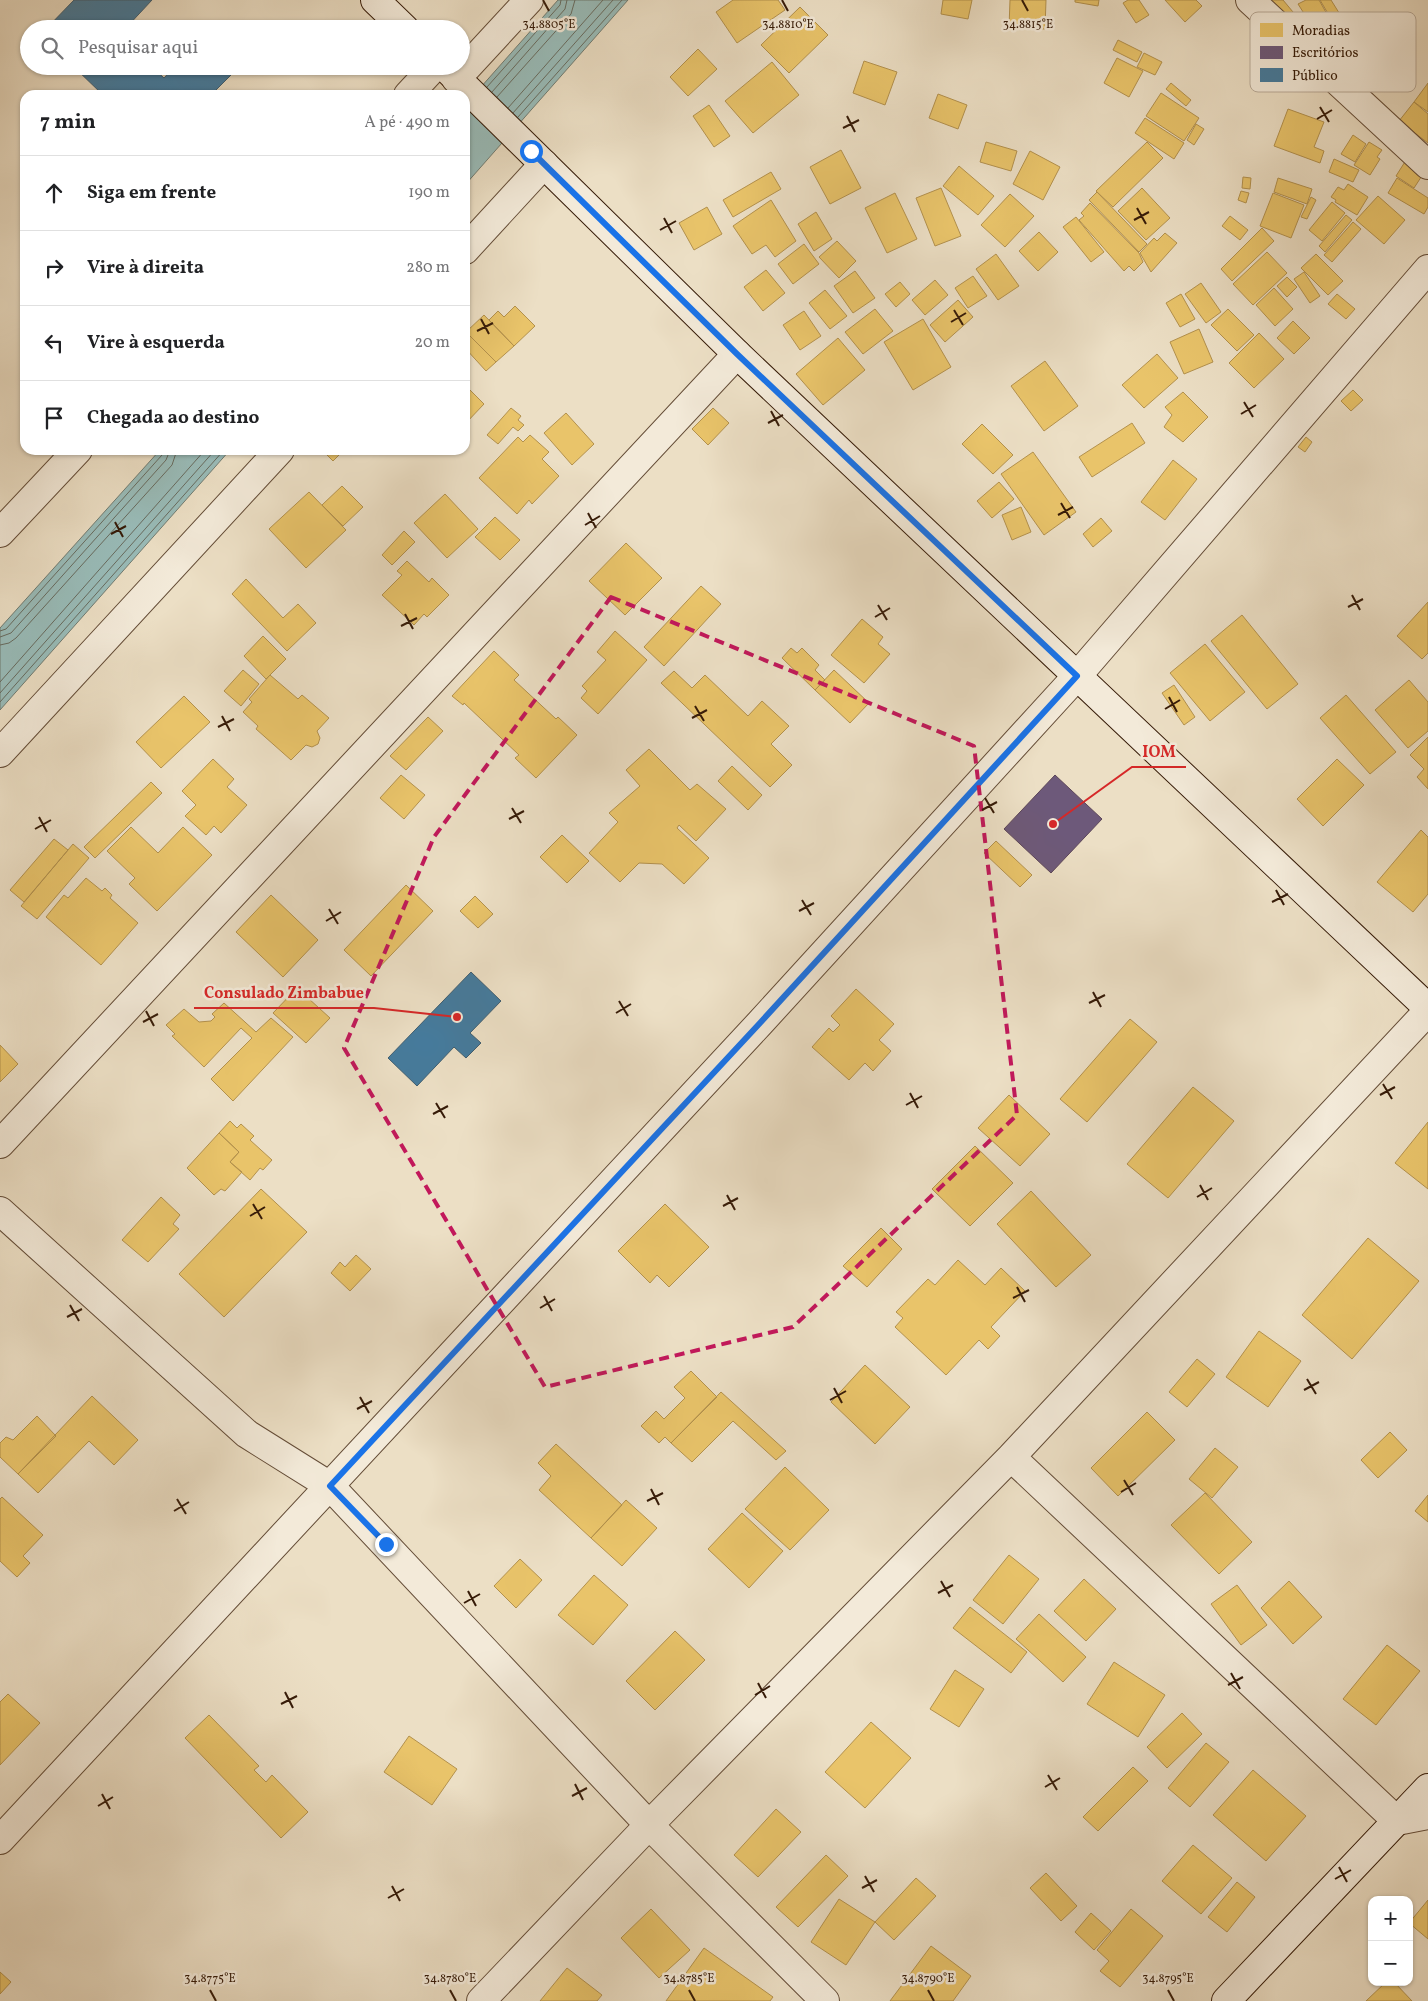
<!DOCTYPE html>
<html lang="pt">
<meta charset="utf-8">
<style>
body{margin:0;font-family:Vollkorn,serif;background:#f2f2f2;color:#202124}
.controls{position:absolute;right:15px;bottom:15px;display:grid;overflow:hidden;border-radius:10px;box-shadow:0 1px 4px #0004}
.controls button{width:45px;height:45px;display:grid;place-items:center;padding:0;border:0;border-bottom:1px solid #e0e0e0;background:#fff;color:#202124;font:25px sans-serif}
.stop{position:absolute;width:15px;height:15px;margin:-11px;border:4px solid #1a73e8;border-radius:50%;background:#fff}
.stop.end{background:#1a73e8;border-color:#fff;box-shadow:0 1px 5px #0008}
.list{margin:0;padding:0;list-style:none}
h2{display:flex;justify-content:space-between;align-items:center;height:65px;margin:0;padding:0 20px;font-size:21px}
h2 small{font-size:16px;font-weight:400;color:#757577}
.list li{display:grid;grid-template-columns:32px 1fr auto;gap:15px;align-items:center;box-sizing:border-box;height:75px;padding:0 20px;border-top:1px solid #e0e0e0}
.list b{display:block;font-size:19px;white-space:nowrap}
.list em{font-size:16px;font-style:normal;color:#757577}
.icon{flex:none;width:28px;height:28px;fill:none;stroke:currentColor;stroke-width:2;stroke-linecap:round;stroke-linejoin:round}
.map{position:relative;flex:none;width:1428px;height:2001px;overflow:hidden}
.search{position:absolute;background:#fff;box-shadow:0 1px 4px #0004;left:20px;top:20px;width:450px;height:55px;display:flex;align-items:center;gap:12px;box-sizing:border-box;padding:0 18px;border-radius:28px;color:#757577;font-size:19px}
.panel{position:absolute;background:#fff;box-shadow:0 1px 4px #0004;left:20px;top:90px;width:450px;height:365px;border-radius:15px}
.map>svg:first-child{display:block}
</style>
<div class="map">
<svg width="1428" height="2001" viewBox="0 0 1428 2001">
<rect width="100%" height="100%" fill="#ecdfc5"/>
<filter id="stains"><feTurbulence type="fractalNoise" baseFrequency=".004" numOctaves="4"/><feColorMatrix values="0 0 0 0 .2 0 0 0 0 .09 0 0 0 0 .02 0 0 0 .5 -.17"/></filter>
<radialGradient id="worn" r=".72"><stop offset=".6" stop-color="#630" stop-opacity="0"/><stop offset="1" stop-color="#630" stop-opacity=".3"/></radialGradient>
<path fill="#99bcb9" stroke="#717c72" d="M558 0H628L465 185V105Z
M160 450H230L0 710V628Z"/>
<path fill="#e9c46a" stroke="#b3914d" d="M733 0H778L785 10 737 43 716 12Z
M943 0H972L968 19 941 14Z
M1010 0H1046L1045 29 1009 28Z
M1075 0H1099L1098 6 1075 2Z
M1128 0H1139L1149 15 1136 23 1123 3Z
M1165 0H1196L1202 6 1185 22Z
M1264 0H1283L1293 12 1281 21Z
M1306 0H1319L1332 23 1319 31 1308 13 1305 15 1298 4Z
M1320 0H1331L1341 16 1333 22Z
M800 7 828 35 789 73 761 45Z
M1118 40 1142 52 1137 62 1113 50Z
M698 49 717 69 688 96 670 77Z
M1144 53 1162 62 1155 75 1137 67Z
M1117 58 1143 71 1129 97 1104 83Z
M864 61 897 72 885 105 853 93Z
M772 62 799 95 753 133 725 101Z
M1171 83 1191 100 1186 106 1166 89Z
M1428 83V112L1414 102Z
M1161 93 1199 118 1184 141 1146 116Z
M938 94 967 105 958 129 929 118Z
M1414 102 1428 114V143L1399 121Z
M709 105 730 136 714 147 693 116Z
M1288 109 1324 122 1314 147 1324 151 1320 163 1274 146Z
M1145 118 1184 143 1174 159 1135 133Z
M1196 124 1204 129 1194 145 1187 140Z
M1353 135 1366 144 1355 162 1341 154Z
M986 142 1017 151 1011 171 980 162Z
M1147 142 1163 158 1113 207 1096 191Z
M1369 142 1382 150 1377 157 1380 159 1370 175 1354 165Z
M841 150 861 188 830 204 810 167Z
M1030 151 1060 167 1043 200 1013 184Z
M1408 157 1427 168 1414 188 1396 176Z
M1334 159 1359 170 1353 182 1329 172Z
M959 166 994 196 978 215 943 186Z
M771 172 781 189 733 217 723 200Z
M1243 177 1251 178 1250 189 1242 188Z
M1278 178 1312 189 1307 204 1274 192Z
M1397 178 1428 198V207L1424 214 1388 193Z
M1348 184 1368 197 1357 215 1335 202 1336 200 1331 197 1338 187 1344 190Z
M941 188 961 236 935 246 916 198Z
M1142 188 1170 218 1146 240 1118 211Z
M1241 191 1249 193 1246 203 1238 200Z
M1097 192 1147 244 1139 252 1089 200Z
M895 193 917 239 887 253 865 208Z
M1273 193 1304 205 1291 238 1260 226Z
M1010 194 1034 216 1005 247 981 225Z
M1378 196 1405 220 1384 244 1356 220Z
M1311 197 1316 200 1307 219 1301 217Z
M771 200 796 241 775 257 766 245 752 254 733 226Z
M1332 202 1345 213 1322 241 1309 230Z
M1090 203 1139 253 1143 262 1134 271 1129 266 1124 271 1079 220 1084 216 1081 213Z
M707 207 722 234 694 250 679 223Z
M816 212 832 239 814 251 798 224Z
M1346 215 1352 220 1325 252 1319 246Z
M1230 216 1248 230 1240 240 1222 226Z
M1076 217 1104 252 1091 262 1063 227Z
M1353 222 1361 229 1332 262 1324 255Z
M1262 228 1274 241 1232 281 1221 269Z
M1039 232 1058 252 1038 271 1019 251Z
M1165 233 1177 243 1151 272 1140 253 1154 238 1157 241Z
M837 241 856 261 839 278 819 257Z
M804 244 819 264 793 284 778 264Z
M1267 252 1287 273 1253 305 1233 284Z
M996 254 1019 286 998 300 976 269Z
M1316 254 1343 281 1328 295 1301 268Z
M766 270 785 293 763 311 744 287Z
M855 271 875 298 853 313 834 286Z
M1304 272 1320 296 1310 303 1294 279Z
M973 276 987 296 968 308 955 288Z
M1287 277 1297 287 1287 297 1277 286Z
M935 280 948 295 925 315 912 300Z
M900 282 910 294 896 307 885 294Z
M1201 283 1221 312 1206 323 1185 294Z
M1274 288 1293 309 1275 326 1256 305Z
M825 290 847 316 830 329 809 303Z
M1181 294 1195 319 1180 327 1166 303Z
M1337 294 1355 309 1346 319 1328 304Z
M958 300 973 317 945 342 930 325Z
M515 306 535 326 514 346 489 320 498 311 504 317Z
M875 309 893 331 863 354 845 332Z
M1228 309 1254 335 1237 351 1211 325Z
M804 311 821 336 800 350 783 325Z
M484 315 514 346 496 362 466 332Z
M923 319 951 367 913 390 884 342Z
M1293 321 1310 338 1294 354 1277 338Z
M1199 329 1213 362 1184 374 1170 342Z
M465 331 496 362 486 371 465 348Z
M1259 333 1284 359 1254 388 1229 363Z
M838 338 865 370 823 405 796 374Z
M1157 354 1178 378 1144 408 1122 385Z
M1045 361 1078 406 1044 431 1011 386Z
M470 390 484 404 465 424V395Z
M1353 390 1363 400 1351 411 1341 401Z
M1183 392 1208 417 1183 442 1164 427 1172 415 1165 407Z
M511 408 521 416 518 420 524 425 518 431 513 427 498 444 487 435Z
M713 408 729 423 708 445 692 429Z
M566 413 594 444 572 465 544 433Z
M1132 423 1145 443 1092 477 1079 457Z
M982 424 1013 455 993 474 962 444Z
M530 435 549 452 542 459 559 476 532 504 529 500 517 514 479 478 518 437 523 442Z
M1306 437 1312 442 1305 452 1298 447Z
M322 450H344L333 461Z
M1033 452 1076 512 1044 535 1001 474Z
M1173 460 1197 479 1165 520 1141 502Z
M999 482 1014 499 992 518 977 501Z
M342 486 363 507 343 526 322 505Z
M309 492 346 530 306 568 269 529Z
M445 494 478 529 447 558 414 523Z
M1021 507 1031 532 1012 540 1002 515Z
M495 517 520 540 500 560 475 537Z
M1101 518 1112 531 1093 547 1083 534Z
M404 531 415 542 392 565 382 555Z
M626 543 662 578 625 615 589 581Z
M407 561 429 582 432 578 449 595 427 617 424 614 414 625 382 595 402 575 397 571Z
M246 579 283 618 298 604 316 623 287 651 232 594Z
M701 586 721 604 664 666 644 647Z
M1428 602V653L1422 659 1397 636Z
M1242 615 1298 684 1267 709 1211 641Z
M862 619 883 637 878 644 890 654 864 683 831 655Z
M615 631 647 660 598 714 581 698 587 691 582 686 606 660 597 652Z
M263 636 286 659 266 679 244 656Z
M1205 644 1245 692 1210 721 1170 673Z
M791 648 797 653 802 648 819 665 815 670 825 680 815 690 782 658Z
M494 651 519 675 514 680 556 719 558 717 577 735 536 778 515 758 519 755 464 703 463 705 452 696Z
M243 670 259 684 241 706 224 691Z
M834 670 869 703 850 723 815 690Z
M674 671 692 688 705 675 748 716 762 701 789 726 771 744 792 765 770 787 661 683Z
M270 675 298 699 302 695 329 718 317 731 320 738 318 744 312 747 306 745 291 760 256 729 258 726 243 712 252 702 249 699Z
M1409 680 1428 702V731L1408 748 1375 710Z
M1174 685 1195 717 1184 725 1162 693Z
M1346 695 1396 752 1370 774 1320 718Z
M184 696 210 722 161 768 136 742Z
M428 717 443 731 406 770 390 756Z
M1428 737V789L1417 777 1424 769 1410 755Z
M649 749 690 790 697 784 726 809 696 841 679 825 677 828 709 858 684 884 662 864 639 863 620 882 589 853 618 822 609 813 640 786 626 770Z
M213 759 234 779 227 787 247 805 221 833 214 826 206 835 185 816 196 805 182 791Z
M1337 759 1364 785 1323 826 1297 799Z
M732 766 762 795 748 810 718 781Z
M401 775 425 795 404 819 380 798Z
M151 782 162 793 95 858 84 847Z
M131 827 158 853 183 827 212 855 157 911 129 884 135 878 107 851Z
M1421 830 1428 837V894L1413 912 1377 882Z
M562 835 589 861 567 883 540 857Z
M54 839 68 850 24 902 10 890Z
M996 841 1032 875 1020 887 984 853Z
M73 844 89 858 37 919 21 906Z
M86 878 102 891 105 888 112 895 110 898 138 923 101 965 46 917 64 895 68 898Z
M406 885 433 911 371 976 344 950Z
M271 895 318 940 283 977 236 932Z
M475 896 493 914 478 928 460 911Z
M297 988 330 1018 306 1043 273 1013Z
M856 989 894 1024 879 1040 891 1051 873 1071 865 1063 849 1080 812 1047 829 1028 833 1032 840 1025 831 1016Z
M224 1003 256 1032 271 1018 293 1037 233 1101 211 1079 252 1038 241 1028 204 1067 172 1036 175 1034 166 1025 184 1009 199 1022 211 1021 215 1017 212 1014Z
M1130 1019 1157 1042 1087 1122 1060 1099Z
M0 1045 18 1064 0 1082Z
M1193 1087 1234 1121 1168 1198 1127 1164Z
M1009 1095 1050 1134 1020 1166 978 1128Z
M230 1121 237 1128 241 1124 254 1136 250 1140 272 1160 263 1170 260 1168 250 1180 230 1162 239 1152 219 1133Z
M1428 1122V1189L1395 1163Z
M219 1133 239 1152 230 1162 242 1172 225 1191 221 1189 214 1195 187 1168Z
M975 1146 1013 1183 970 1226 932 1189Z
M261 1189 307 1232 224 1317 179 1274Z
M1031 1191 1091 1255 1056 1287 997 1224Z
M161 1197 180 1215 173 1224 179 1229 148 1262 122 1240Z
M665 1204 709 1247 669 1287 657 1275 650 1283 618 1251Z
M881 1228 902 1249 867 1287 843 1266Z
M1368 1238 1419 1281 1352 1359 1302 1315Z
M356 1255 371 1269 350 1291 331 1273 340 1262 345 1267Z
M958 1260 985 1285 1001 1268 1025 1291 991 1327 1000 1336 988 1349 979 1340 946 1375 895 1327 903 1318 896 1312 928 1279 935 1285Z
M1259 1331 1301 1361 1268 1407 1226 1377Z
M1197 1359 1215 1374 1187 1407 1169 1392Z
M865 1365 910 1407 875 1444 831 1402Z
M691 1371 717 1397 671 1443 665 1437 659 1443 641 1426 656 1411 664 1419 685 1398 674 1387Z
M721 1392 786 1451 776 1460 733 1421 692 1462 671 1443Z
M92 1396 138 1440 114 1465 89 1441 38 1493 18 1474Z
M1147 1412 1175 1440 1118 1496 1091 1468Z
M37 1416 56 1436 18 1474 0 1457V1443L6 1437 13 1440Z
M1390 1432 1407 1450 1378 1478 1361 1460Z
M556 1444 622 1505 591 1538 539 1490 551 1476 538 1463Z
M1215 1448 1238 1467 1212 1498 1189 1479Z
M785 1467 829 1510 790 1550 745 1509Z
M1205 1493 1252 1542 1219 1574 1171 1525Z
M1428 1495V1522L1415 1511Z
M2 1497 43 1535 23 1556 30 1563 17 1577 0 1561V1499Z
M626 1500 657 1528 622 1566 591 1538Z
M742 1513 783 1551 749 1588 708 1549Z
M1009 1555 1039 1579 1003 1624 973 1600Z
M520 1559 542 1580 516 1608 494 1586Z
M594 1575 628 1605 593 1645 558 1615Z
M1084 1579 1116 1609 1086 1641 1054 1611Z
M1289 1581 1322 1617 1293 1644 1261 1608Z
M1237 1585 1267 1625 1241 1645 1211 1604Z
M970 1607 1027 1652 1011 1673 953 1628Z
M1039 1614 1086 1657 1063 1682 1016 1639Z
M675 1631 705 1660 655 1710 626 1681Z
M1387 1645 1420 1671 1376 1725 1343 1699Z
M1114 1662 1165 1695 1138 1737 1087 1704Z
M955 1670 984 1689 959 1727 930 1709Z
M8 1694 40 1723 0 1765V1702Z
M1182 1713 1202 1734 1167 1768 1147 1747Z
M209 1715 259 1766 254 1770 266 1782 272 1775 308 1812 281 1838 185 1738Z
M871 1722 911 1758 865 1808 825 1772Z
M409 1736 457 1769 432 1805 384 1772Z
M1206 1743 1229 1762 1190 1807 1168 1788Z
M1133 1767 1148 1781 1098 1831 1083 1817Z
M1253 1770 1306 1816 1266 1861 1213 1815Z
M776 1809 801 1832 758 1877 734 1855Z
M1193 1845 1232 1878 1201 1914 1162 1881Z
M826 1855 848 1876 798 1927 776 1907Z
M1046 1873 1077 1906 1061 1921 1030 1888Z
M916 1878 936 1896 894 1940 875 1922Z
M1237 1882 1255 1897 1227 1932 1208 1917Z
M839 1899 875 1922 846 1965 811 1942Z
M1428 1900V1939L1409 1923Z
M651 1909 690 1950 659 1978 621 1938Z
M1131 1909 1163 1936 1120 1987 1100 1971 1109 1961 1097 1950Z
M1091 1913 1111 1931 1094 1950 1075 1932Z
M931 1946 971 1976 953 2001H890Z
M704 1948 773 1997 770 2001H666Z
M567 1968 602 1995 597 2001H540Z
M0 1972 11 1982 0 1994Z
M1386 1982H1394L1412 2001H1366Z"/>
<path fill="#6d597a" stroke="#5c4658" d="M1055 775 1102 819 1051 873 1004 829Z"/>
<path fill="#457b9d" stroke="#405e70" d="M74 0H152L125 29H46Z
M73 66H151L164 78 175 66H229L235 71 211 95H103Z
M471 972 501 1001 470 1033 481 1043 466 1058 454 1047 417 1086 388 1058Z"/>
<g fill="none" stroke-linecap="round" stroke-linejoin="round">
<path stroke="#686c60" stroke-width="1" d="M487 87 560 5 561 0
M492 92 565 9 567 0
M497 97 571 14 575 0
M508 108 603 0
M513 113 613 0
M518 117 622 0
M0 631 6 629 162 455 163 450
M0 637 11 633 166 460 170 450
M0 645 9 643 16 638 172 465 177 450
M0 682 205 450
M0 693 215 450
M0 702 224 450"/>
<g stroke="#644c37" stroke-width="30">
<path id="street" d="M1250 0 1428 165
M456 79 529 0
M408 95 435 66
M465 250 544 164
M0 533 78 450
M0 753 280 450
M0 1144 737 354
M0 1211 247 1434 330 1486 649 1825 825 2001
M1011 1457 1397 1821 1428 1815
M0 1840 760 1023 1077 676 1428 269
M481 2001 649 1825 1011 1457 1428 1011"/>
</g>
<g stroke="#361b08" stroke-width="30">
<path id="secondary" d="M375 0 405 29
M444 66 737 354 1428 1008
M1226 2001 1428 1788"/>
</g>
<use href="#street" stroke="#f3ead9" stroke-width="28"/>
<use href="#secondary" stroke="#f3ead9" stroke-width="28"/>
</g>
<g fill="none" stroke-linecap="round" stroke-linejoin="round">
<path stroke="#1a73e8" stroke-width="6" d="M386 1544 330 1486 760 1023 1077 676 737 354 531 151"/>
</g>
<path fill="none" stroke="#c2185b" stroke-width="4" stroke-dasharray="10 6" stroke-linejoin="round" d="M611 597 974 746 1017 1115 793 1327 545 1387 344 1048 434 837Z"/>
<path fill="none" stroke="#361b08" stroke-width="2" d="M543 0 549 11M782 0 788 11M1022 0 1028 11M1320 107 1329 122M847 116 855 132M1317 119 1332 110M843 128 859 120M1137 208 1146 224M664 218 672 233M1134 220 1149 212M660 230 676 221M954 310 963 325M481 319 489 334M951 322 966 313M477 331 493 323M1244 402 1253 417M771 411 779 426M1241 414 1256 405M768 423 783 415M1061 503 1070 518M588 513 596 528M1058 515 1073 507M115 522 123 537M585 525 600 516M111 534 126 526M1352 595 1360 610M878 605 887 620M1348 607 1363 599M405 614 413 629M875 617 890 608M401 626 417 618M1169 697 1177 712M695 706 704 721M1165 709 1180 700M222 716 230 731M692 718 707 710M218 727 234 719M985 798 994 813M512 808 521 823M982 810 997 802M39 817 47 832M509 819 524 811M35 829 51 820M1276 890 1284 905M802 900 811 915M1272 902 1288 894M329 909 338 924M799 911 814 903M326 921 341 912M1093 992 1101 1007M619 1001 628 1016M1089 1003 1105 995M146 1011 154 1026M616 1013 631 1004M143 1022 158 1014M1383 1084 1392 1099M910 1093 918 1108M1380 1095 1395 1087M436 1103 445 1118M906 1105 922 1096M433 1114 448 1106M1200 1185 1208 1200M727 1195 735 1210M1197 1197 1212 1188M253 1204 262 1219M723 1206 738 1198M250 1216 265 1207M1017 1287 1025 1302M544 1296 552 1311M1013 1298 1029 1290M70 1305 79 1321M540 1308 555 1299M67 1317 82 1309M1307 1379 1316 1394M834 1388 842 1403M1304 1390 1319 1382M360 1397 369 1413M830 1400 846 1391M357 1409 372 1401M1124 1480 1133 1495M651 1489 659 1505M1121 1492 1136 1483M177 1499 186 1514M647 1501 663 1493M174 1511 189 1502M941 1581 950 1597M468 1591 476 1606M938 1593 953 1585M464 1603 480 1594M1231 1673 1240 1689M758 1683 766 1698M1228 1685 1243 1677M285 1692 293 1708M755 1695 770 1686M281 1704 297 1696M1048 1775 1057 1790M575 1784 583 1800M1045 1787 1060 1778M102 1794 110 1809M572 1796 587 1788M98 1806 113 1797M1339 1867 1347 1882M865 1876 874 1892M1335 1879 1351 1870M392 1886 400 1901M862 1888 877 1880M388 1898 404 1889M210 1990 216 2001M450 1990 456 2001M689 1990 695 2001M928 1990 934 2001M1168 1990 1174 2001"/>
<rect x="1250" y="12" width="166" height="80" rx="8" fill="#f3ead9" stroke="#baac9a" stroke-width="1"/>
<rect x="1260" y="23" width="23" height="14" fill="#e9c46a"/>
<rect x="1260" y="46" width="23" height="13" fill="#6d597a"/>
<rect x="1260" y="68" width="23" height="14" fill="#457b9d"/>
<g font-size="14" fill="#361b08">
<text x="1292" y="35">Moradias</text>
<text x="1292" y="57">Escritórios</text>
<text x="1292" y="80">Público</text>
</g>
<g font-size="12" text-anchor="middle" fill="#361b08" stroke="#f3ead9" stroke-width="5" stroke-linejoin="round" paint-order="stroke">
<text x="549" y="28">34.8805°E</text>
<text x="788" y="28">34.8810°E</text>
<text x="1028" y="28">34.8815°E</text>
<text x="210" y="1982">34.8775°E</text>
<text x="450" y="1982">34.8780°E</text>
<text x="689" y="1982">34.8785°E</text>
<text x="928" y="1982">34.8790°E</text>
<text x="1168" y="1982">34.8795°E</text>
</g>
<path fill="none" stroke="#d62828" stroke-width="2" d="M1053 824L1132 767H1186M457 1017L374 1008H194"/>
<g fill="#d62828" stroke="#f3ead9" stroke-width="2">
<circle cx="1053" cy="824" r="5"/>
<circle cx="457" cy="1017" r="5"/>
</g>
<g font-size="16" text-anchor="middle" font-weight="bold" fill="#d62828" stroke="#f3ead9" stroke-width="5" stroke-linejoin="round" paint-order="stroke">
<text x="1159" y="757">IOM</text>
<text x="284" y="998">Consulado Zimbabue</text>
</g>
<rect width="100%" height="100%" filter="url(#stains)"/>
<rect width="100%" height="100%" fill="url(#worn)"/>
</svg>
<div class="controls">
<button>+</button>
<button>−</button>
</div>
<div class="stop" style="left:531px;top:151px"></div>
<div class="stop end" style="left:386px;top:1544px"></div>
<div class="search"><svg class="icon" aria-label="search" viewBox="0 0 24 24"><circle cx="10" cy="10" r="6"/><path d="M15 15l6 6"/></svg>Pesquisar aqui</div>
<section class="panel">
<h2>7 min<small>A pé · 490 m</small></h2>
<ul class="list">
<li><svg class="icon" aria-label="ahead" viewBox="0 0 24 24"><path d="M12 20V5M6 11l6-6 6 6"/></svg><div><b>Siga em frente</b></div><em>190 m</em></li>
<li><svg class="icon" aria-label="right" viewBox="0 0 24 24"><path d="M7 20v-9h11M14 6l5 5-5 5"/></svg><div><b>Vire à direita</b></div><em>280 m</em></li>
<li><svg class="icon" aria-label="left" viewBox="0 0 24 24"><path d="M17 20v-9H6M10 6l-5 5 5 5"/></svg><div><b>Vire à esquerda</b></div><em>20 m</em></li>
<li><svg class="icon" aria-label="arrive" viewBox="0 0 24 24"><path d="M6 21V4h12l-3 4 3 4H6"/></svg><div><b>Chegada ao destino</b></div></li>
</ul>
</section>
</div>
